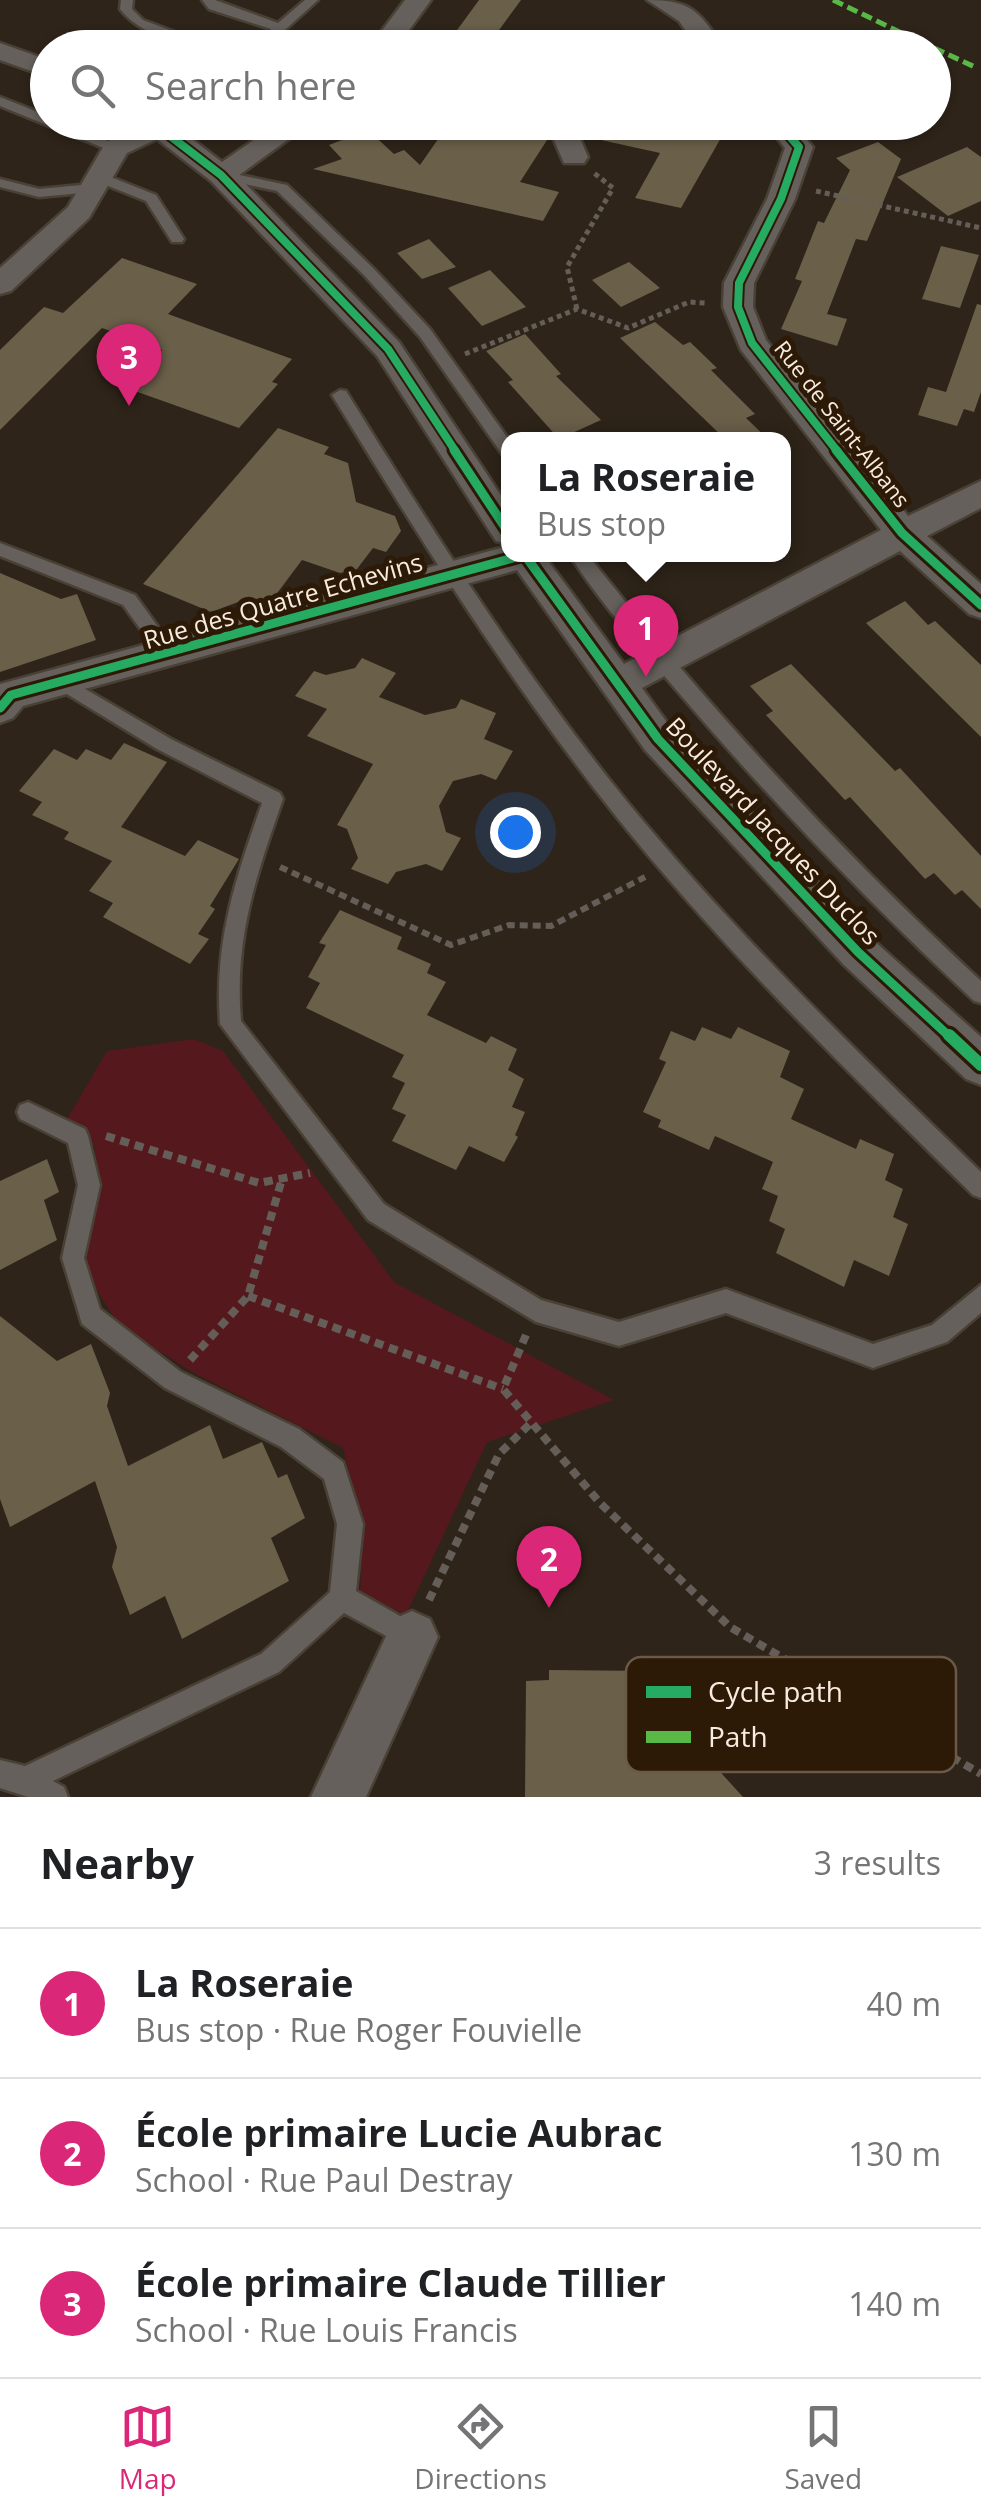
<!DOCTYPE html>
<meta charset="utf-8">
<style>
body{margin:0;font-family:"Open Sans",sans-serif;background:#f6f6f6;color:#202124}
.you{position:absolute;left:515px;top:832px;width:35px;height:35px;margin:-25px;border:8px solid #fff;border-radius:50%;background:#1a73e8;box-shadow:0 0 0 15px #1a73e833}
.badge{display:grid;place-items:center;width:65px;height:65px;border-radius:50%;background:#db2777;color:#fff;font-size:32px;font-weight:700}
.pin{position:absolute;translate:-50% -82px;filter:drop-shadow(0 2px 5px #0008)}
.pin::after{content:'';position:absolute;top:52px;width:35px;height:30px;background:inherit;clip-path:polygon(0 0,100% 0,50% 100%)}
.popup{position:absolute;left:501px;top:432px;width:290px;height:130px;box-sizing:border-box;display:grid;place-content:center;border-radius:20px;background:#fff;filter:drop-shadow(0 2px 8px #0005);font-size:32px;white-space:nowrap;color:#757577}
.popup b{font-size:38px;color:#202124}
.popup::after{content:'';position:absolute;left:50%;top:100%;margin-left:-20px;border:20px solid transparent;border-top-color:#fff}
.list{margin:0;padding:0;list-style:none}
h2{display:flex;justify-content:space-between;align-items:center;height:130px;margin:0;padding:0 40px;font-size:42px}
h2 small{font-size:32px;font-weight:400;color:#757577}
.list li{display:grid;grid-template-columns:65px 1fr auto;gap:30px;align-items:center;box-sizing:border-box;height:150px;padding:0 40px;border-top:2px solid #e0e0e0}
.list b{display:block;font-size:38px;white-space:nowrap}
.list p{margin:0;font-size:32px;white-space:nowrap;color:#757577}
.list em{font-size:32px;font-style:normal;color:#757577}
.icon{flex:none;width:55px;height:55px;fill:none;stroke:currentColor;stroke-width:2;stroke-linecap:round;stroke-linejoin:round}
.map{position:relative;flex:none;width:981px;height:1797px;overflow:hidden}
.search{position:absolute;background:#fff;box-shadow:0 2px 8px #0004;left:30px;right:30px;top:30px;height:110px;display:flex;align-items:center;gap:25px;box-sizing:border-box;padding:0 35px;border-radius:55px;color:#757577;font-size:38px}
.sheet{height:580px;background:#fff}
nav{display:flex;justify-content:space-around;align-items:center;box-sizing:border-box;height:140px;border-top:2px solid #e0e0e0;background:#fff;font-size:28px;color:#757577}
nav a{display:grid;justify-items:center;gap:5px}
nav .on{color:#db2777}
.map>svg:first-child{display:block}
</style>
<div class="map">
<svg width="981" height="1797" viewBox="0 0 981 1797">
<rect width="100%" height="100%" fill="#2e2419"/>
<path fill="#55191d" d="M194 1039 223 1051 394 1282 614 1400 487 1442 406 1615 360 1593 363 1528 343 1448 192 1372 120 1326 82 1268 95 1147 66 1121 107 1051Z"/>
<path fill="#6a5f49" d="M479 0H521L486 48H444Z
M450 122H542L549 137 520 182 559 192 543 221 313 169 342 159 329 145 368 130 394 154 404 150 420 165Z
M582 122H730L681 208 635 198 660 153 583 136Z
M878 142 901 159 867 241 856 239 827 314 847 319 837 346 781 329 802 281 795 279 818 221 824 223 850 170 836 158Z
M967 147 981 157V201L948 216 897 177Z
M429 239 456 267 422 279 397 253Z
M941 246 979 255 960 308 922 299Z
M122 258 197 284 168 314 292 359 272 382 278 384 239 428 132 390 162 350 102 328 0 430V350L44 307 63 313Z
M629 262 660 288 621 307 592 280Z
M490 270 526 307 482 326 448 288Z
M977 304 981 305V392L974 412 964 409 957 426 918 415 928 387 946 392Z
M655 322 683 345 690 342 717 368 711 370 755 414 746 418 769 440H726L620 338Z
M525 334 561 374 556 376 601 420 559 439 508 382 513 380 486 351Z
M278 428 329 447 324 454 348 463 356 502 395 516 401 531 386 552 373 548 357 569 340 573 302 560 272 600 256 606 241 601 211 612 143 584Z
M0 573 61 599 77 594 96 640 0 672Z
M905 601 928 625 935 621 981 665V737L866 623Z
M362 658 396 673 379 697 425 715 456 708 461 699 496 713 484 739 513 751 496 780 481 774 453 781 439 806 446 832 461 838 442 871 426 864 396 872 388 884 351 869 358 858 347 829 337 825 373 764 307 736 327 709 295 696 314 671 326 675 355 668Z
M791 664 895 771 900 768 981 856V909L962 890 955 895 934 873 925 879 850 797 845 800 766 715 773 711 750 686Z
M124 743 167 762 121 827 185 856 198 840 239 859 210 906 215 909 198 934 209 939 190 964 103 917 113 903 89 891 112 861 64 839 69 832 32 815 42 802 19 791 54 749 77 760 86 749 111 760Z
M340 910 402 937 397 949 431 964 427 973 446 982 427 1015 486 1043 491 1036 517 1049 508 1070 524 1079 512 1107 525 1112 515 1135 518 1137 504 1162 469 1146 456 1170 392 1141 406 1115 392 1109 405 1083 392 1077 404 1055 306 1008 320 983 308 977 326 945 319 943Z
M702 1027 731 1039 738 1027 790 1051 780 1077 804 1089 791 1119 856 1149 860 1139 894 1154 885 1180 903 1189 893 1217 908 1224 889 1276 854 1260 844 1287 776 1253 785 1229 769 1221 778 1196 762 1189 773 1162 715 1136 709 1150 658 1127 661 1120 643 1112 666 1062 659 1059 671 1031 695 1041Z
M47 1159 59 1192 44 1200 57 1240 0 1270V1181Z
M0 1316 57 1361 91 1344 110 1393 107 1406 128 1466 210 1425 223 1459 262 1442 278 1478 287 1474 305 1518 271 1538 289 1581 182 1639 165 1596 130 1615 112 1567 117 1547 95 1481 10 1527 0 1499Z
M549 1670 652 1671 654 1685H678L681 1740H703V1753L743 1797H525L526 1681 549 1680Z"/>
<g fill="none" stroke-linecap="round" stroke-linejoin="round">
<g stroke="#494036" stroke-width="5">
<path id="service" d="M121 0H133L132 9 143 20 217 48C184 48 140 35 120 9Z
M202 0H215L278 23 305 0H318L265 48H251L271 29 209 9Z
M0 97 48 116V122H65L123 148 111 151 0 106Z
M221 171 287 185 374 269 430 329 509 440 508 456 502 454 420 337 364 275 277 191 216 178 214 175Z
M93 174H103L156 195 184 239 182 242H172L146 201 93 180Z
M0 179 39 189 92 184 99 188 92 192 39 197 0 187Z
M340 390 346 391C434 533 523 674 629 804 737 935 859 1054 981 1172V1198L973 1195C849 1073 724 951 615 815 510 683 420 539 332 395Z
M0 543 135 595 174 649 177 654 174 659H162L123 605 0 556Z
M569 554H587C708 707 838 849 981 981V1003L974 1001C869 903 771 801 678 692 641 648 600 603 569 554Z
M63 676 171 739 280 793 283 799C256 876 234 938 241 1021L384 1204 541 1300 619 1322 726 1289 873 1344 932 1325 981 1285V1313L947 1342 873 1368 726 1313 619 1346 536 1322 368 1220 220 1024C214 941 235 880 262 803L157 749 57 688 54 683Z
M28 1102 85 1129 88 1136 100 1185 84 1258 100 1309 181 1372 299 1429 343 1462 363 1524 356 1591 421 1628 425 1637 421 1646 412 1650 344 1613 279 1672 53 1781 64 1787 68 1797H28L0 1788V1760L25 1766 261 1654 330 1592 337 1524 324 1479 281 1447 165 1388 82 1324 62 1258 78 1185 68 1143 20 1119 17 1112 20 1105Z"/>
</g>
<g stroke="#494036" stroke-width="5">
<path id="minor" d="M405 0H431L396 48H369Z
M647 0C693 0 699 12 724 48H698L679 21Z
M0 43 48 60V77L0 60Z
M139 122H170L222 162 280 122H312L238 176 399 342 508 506V544L496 541 377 356 211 181 157 139 127 153 89 218 11 291 0 294V268L68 207 106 142 141 126Z
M546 122H573L588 157 584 163H564Z
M764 122H792L813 147 795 199 754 283 753 307 766 340 908 516 981 481V508L927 536 981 584V618L969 614 900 551 642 688 671 728 872 939 981 1037V1085L966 1079 844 965 645 750 517 570 23 706 13 718 0 723V684L508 546V554H543L624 664 881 530 741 350 723 307 724 283 767 199 785 148Z
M412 1611 430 1619 438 1637 366 1797H311L394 1619Z"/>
</g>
<path stroke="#655e58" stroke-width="5" stroke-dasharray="5 4" stroke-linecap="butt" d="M816 191 981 228
M577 309 567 267 613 188 594 173
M465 354 577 309 628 328 689 302 705 303"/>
<path stroke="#655e58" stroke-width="6" stroke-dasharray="8 5" stroke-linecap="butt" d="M280 867 451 945 509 925 551 926 645 877"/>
<path stroke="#655e58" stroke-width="8" stroke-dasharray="9 6" stroke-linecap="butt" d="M106 1136 259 1183 310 1173
M248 1296 503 1389
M526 1335 503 1389 600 1503 730 1627 981 1774
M190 1360 248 1296 282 1179
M429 1600 499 1454 530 1424"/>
<use href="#service" fill="#65605b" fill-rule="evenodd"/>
<use href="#minor" fill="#65605b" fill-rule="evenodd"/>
<path stroke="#58b947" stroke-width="5" stroke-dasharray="11 5" stroke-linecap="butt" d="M833 0 933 48
M934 48 977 68"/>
<g stroke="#2d1a06" stroke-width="12">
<path id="cycleway-far2" d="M152 122 221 175 388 349 456 452
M777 122 799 147 781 199 739 283 738 307 752 343 838 452"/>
</g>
<g stroke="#2d1a06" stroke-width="15">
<path id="cycleway-far1" d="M454 450 508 532
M836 450 902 533 981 605
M524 554 658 739 858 952 951 1038
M0 708 11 695 524 555"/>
</g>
<g stroke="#2d1a06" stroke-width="19">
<path id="cycleway" d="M949 1035 981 1065"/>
</g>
<use href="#cycleway-far2" stroke="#26ab63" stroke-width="8"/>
<use href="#cycleway-far1" stroke="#26ab63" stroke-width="9"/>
<use href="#cycleway" stroke="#26ab63" stroke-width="12"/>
</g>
<g text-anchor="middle" stroke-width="10" stroke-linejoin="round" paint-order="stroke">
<g font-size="22" fill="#f8ebdf" stroke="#2d1a06">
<text transform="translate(842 424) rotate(52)" y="8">Rue de Saint-Albans</text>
</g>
<g font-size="25" fill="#f8ebdf" stroke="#2d1a06">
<text transform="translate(283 601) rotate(-16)" y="9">Rue des Quatre Echevins</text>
<text transform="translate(773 831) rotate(47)" y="9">Boulevard Jacques Duclos</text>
</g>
</g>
<rect x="626" y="1657" width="330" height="115" rx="15" fill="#2d1a06" stroke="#6a5947" stroke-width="2.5"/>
<rect x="646" y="1686" width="45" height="12" fill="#26ab63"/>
<rect x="646" y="1731" width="45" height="12" fill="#58b947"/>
<g font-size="28" fill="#f8ebdf">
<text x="708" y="1702">Cycle path</text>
<text x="708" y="1747">Path</text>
</g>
</svg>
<div class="you"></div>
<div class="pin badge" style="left:646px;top:677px">1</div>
<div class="popup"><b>La Roseraie</b>Bus stop</div>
<div class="pin badge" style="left:549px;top:1608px">2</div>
<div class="pin badge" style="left:129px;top:406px">3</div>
<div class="search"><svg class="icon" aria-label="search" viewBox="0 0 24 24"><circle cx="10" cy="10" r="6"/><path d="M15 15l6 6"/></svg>Search here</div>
</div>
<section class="sheet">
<h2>Nearby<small>3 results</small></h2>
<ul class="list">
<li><span class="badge">1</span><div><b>La Roseraie</b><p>Bus stop · Rue Roger Fouvielle</p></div><em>40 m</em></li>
<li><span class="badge">2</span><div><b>École primaire Lucie Aubrac</b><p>School · Rue Paul Destray</p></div><em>130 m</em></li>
<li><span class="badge">3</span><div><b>École primaire Claude Tillier</b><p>School · Rue Louis Francis</p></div><em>140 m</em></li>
</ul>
</section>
<nav>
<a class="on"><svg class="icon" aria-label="map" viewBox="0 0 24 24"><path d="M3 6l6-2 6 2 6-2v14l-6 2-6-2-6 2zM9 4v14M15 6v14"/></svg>Map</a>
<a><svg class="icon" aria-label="directions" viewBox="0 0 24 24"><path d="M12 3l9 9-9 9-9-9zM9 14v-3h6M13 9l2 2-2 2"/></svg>Directions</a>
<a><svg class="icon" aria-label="saved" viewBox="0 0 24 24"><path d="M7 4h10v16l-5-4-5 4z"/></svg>Saved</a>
</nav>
